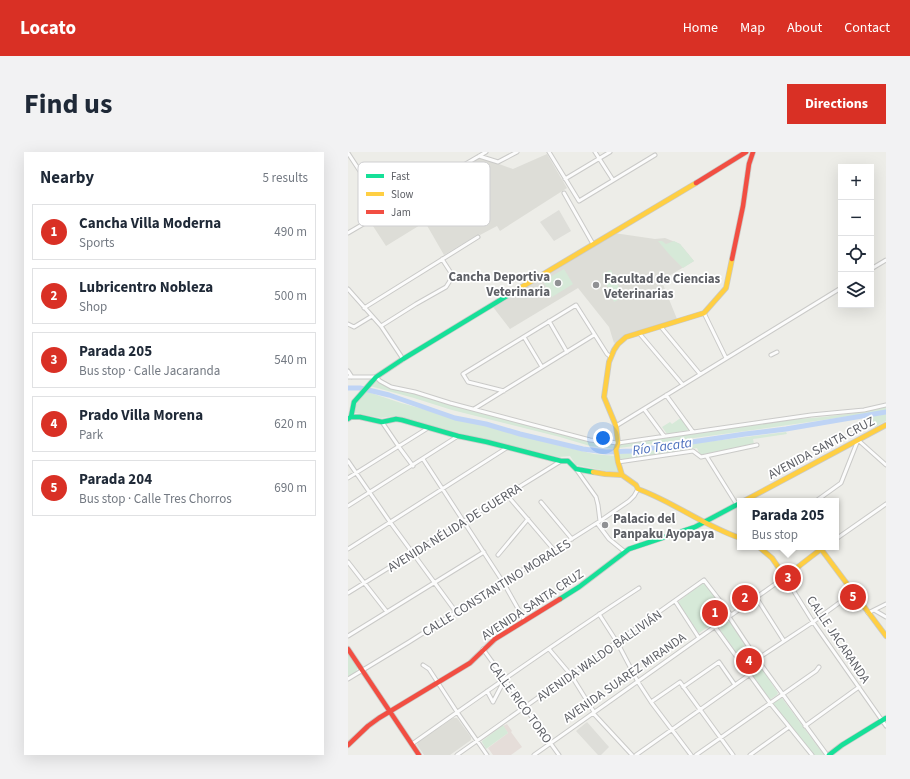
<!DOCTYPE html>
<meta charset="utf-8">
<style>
body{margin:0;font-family:"Source Sans 3",sans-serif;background:#f2f2f3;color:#1f2937}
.controls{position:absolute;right:12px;top:12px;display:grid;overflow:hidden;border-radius:0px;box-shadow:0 4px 16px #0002}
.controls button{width:36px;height:36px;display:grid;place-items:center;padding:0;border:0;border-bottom:1px solid #e0e1e3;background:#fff;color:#1f2937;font:20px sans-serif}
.you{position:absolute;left:255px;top:286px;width:14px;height:14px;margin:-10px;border:3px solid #fff;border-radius:50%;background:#1a73e8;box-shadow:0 0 0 6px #1a73e833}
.badge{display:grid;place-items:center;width:26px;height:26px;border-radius:50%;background:#d93025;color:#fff;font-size:13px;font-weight:700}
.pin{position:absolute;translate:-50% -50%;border:2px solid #fff;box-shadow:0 1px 4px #0006}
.popup{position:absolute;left:389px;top:346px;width:102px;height:52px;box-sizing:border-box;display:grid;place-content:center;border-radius:0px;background:#fff;filter:drop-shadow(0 1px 3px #0005);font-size:13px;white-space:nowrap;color:#747a83}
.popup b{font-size:15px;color:#1f2937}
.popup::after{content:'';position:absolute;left:50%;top:100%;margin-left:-8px;border:8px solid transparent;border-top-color:#fff}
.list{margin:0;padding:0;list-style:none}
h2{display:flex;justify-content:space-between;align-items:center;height:52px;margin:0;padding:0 16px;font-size:17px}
h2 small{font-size:13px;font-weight:400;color:#747a83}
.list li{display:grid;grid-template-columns:26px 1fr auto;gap:12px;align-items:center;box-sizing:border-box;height:56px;margin:0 8px 8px;padding:0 8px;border:1px solid #e0e1e3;border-radius:0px}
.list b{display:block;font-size:15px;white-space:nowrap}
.list p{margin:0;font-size:13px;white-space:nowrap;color:#747a83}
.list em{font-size:13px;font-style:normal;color:#747a83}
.icon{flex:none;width:22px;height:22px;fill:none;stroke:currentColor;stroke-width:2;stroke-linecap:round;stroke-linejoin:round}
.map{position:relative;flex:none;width:538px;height:603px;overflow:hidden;border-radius:0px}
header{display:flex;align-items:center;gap:24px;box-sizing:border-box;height:56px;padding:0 20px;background:#d93025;color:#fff}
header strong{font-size:19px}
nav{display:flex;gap:22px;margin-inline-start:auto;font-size:14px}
.intro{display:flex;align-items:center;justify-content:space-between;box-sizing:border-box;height:96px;padding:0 24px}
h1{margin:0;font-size:28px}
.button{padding:10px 18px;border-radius:0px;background:#d93025;color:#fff;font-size:14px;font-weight:700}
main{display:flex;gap:24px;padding:0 24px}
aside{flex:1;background:#fff;border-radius:0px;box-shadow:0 4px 16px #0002}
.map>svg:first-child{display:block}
</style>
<header>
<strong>Locato</strong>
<nav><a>Home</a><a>Map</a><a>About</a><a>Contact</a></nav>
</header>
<div class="intro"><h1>Find us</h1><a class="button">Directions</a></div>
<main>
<aside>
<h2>Nearby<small>5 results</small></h2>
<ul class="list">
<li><span class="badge">1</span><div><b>Cancha Villa Moderna</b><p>Sports</p></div><em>490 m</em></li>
<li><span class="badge">2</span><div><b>Lubricentro Nobleza</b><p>Shop</p></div><em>500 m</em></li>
<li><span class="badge">3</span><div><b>Parada 205</b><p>Bus stop · Calle Jacaranda</p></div><em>540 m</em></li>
<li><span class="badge">4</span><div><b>Prado Villa Morena</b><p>Park</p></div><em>620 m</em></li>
<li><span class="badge">5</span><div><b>Parada 204</b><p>Bus stop · Calle Tres Chorros</p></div><em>690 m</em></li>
</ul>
</aside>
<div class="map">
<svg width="538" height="603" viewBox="0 0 538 603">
<rect width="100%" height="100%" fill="#edede8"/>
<path fill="#deded9" d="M211 58 223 79 206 89 192 70Z
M239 570 261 595 253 603H250L228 579Z"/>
<path fill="#ddddd7" d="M199 2 219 36 152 79 149 74 132 83 131 82 96 103 77 70 38 94 23 71 132 5 165 17Z
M266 81 307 87 317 86 332 92 346 109 314 128V130L329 167 277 183 266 191 261 175 230 136 162 177 145 155Z
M105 566H109L123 585V588L102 603H76L69 593 70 590Z"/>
<path fill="#e5ddd9" d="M159 572 164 579 163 580 174 595 163 603H145L140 596 160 581 155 574Z"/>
<path fill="#d6e9d8" d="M78 47 83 56 72 62 67 54Z
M310 89H314L318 92 326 89 332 92 346 109 335 116 321 102Z
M216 117 225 132 204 145 195 129Z
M263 118 274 142 268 145 270 148 266 150 254 122Z
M27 228 42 235 67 241 100 252 241 289 268 292 267 297 242 294 212 285 104 258 66 246 22 234Z
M17 239 53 251 197 290 246 302 267 304 271 320 258 319 228 313 222 304 211 305 119 283 48 264 33 266 7 261C7 252 12 246 17 239Z
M538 255V259L398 279 271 296 272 292 439 268 475 265 516 260Z
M538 262V269L527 275 522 265Z
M334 265 342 278 319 282 314 275 322 270 324 272Z
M438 280 439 282 405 287 406 292 352 303 349 296 273 308 271 302 300 299 349 291Z
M353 432H357L378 460V463L351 481 350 480 330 452V450Z
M379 470H383L430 541 429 543 423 547H421L372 478 373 474Z
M0 501 9 515C10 521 4 522 0 525Z
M433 546H434L476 603H466L425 553V551Z
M155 573 160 581 138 597 134 590V589Z"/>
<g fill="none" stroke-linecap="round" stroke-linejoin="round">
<path stroke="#bfd4f5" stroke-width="5" d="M0 236H12L41 243 107 266 138 272 172 282 235 297 258 300 284 299 397 282 438 277 538 260"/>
<g stroke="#cacac8" stroke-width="5">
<path id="street" d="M201 0 231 49 307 3
M247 0 265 28
M0 1 38 59
M131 4 150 10 169 0
M217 27 262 0
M216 41 245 92
M0 81 138 0
M523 117 538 108
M0 137 33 174 55 207
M16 156 130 85
M356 161 378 206
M201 169 219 200
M0 172 6 175 24 164
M33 174 68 152 98 135 105 124 94 107
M313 175 352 222
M291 181 335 233
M176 185 194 215
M423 203 429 200
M0 219 4 225
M0 225H28L32 229 43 235 67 240 102 251 242 288 270 291 463 263 516 258 538 253
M156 239 120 230 115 222 228 153 259 202 263 205
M318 243 345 280
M126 257 246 183
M296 257 316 284
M34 270 51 295 65 314
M268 274 493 136
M359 305 389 353
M75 307 155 430 177 469
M0 309 42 370 108 460
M270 310 345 299 353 305 409 293
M228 317 248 345 250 353 252 369
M0 326 80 276
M159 343 206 398
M468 349 493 331 510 288 538 313
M193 350 224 387
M0 354 110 284
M249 371 261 387 277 400
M488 387 538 352
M0 397 160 295
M150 403 180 367
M0 410 39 460
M0 441 213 309
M408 445 436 489
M327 449 351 486
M526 458 538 465
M520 461 538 452
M251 462 269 490 290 530 303 550 343 603
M381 465 409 507 479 603
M367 475 422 551 464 603
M0 484 136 400
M135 497 211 603
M201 497 223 523 246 560
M409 507 465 470 506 440
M75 513 81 517 109 560 139 603
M0 527 61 490 252 369 281 349 286 344 290 337
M335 535 371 510 387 533
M139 539 145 550
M145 550 157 527
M303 550 332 530 385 603
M245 561 284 603
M457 574 511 535
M64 592C139 539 214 486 291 436
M109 603 356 428 383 463
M186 603 437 425 465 470 538 574
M288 603 401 523
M348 603 468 519 471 515
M402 603 441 575"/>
</g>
<g stroke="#c9cac8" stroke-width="6">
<path id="fast" d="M3 265H12L34 270 48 267 54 268 110 284 139 290 213 309H220L228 317 245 320
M0 267 3 265 6 250 28 225 55 207 167 139
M212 447 231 435 281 397 347 375 392 351
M481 603 494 593 538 566"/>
</g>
<g stroke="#c9cac8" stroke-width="6">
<path id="slow" d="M167 139 348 31
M245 320 257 322 274 323 288 333 290 337C326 350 356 374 392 386
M274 323 270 310 268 298 270 291 268 274 256 245 261 210 266 198 270 192 278 185 356 161 378 136 384 107
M396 349 538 273
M411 395 424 406 437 425 473 397 538 484"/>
</g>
<g stroke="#c9cac8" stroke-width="6">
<path id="jam" d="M348 31 398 0
M384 107 395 54 401 12 405 0
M0 497 71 603
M0 593 20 574 31 566 122 511 147 487 212 447"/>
</g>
<use href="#street" stroke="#fcfcfc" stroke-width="3"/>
<use href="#fast" stroke="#16e098" stroke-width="4.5"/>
<use href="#slow" stroke="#ffcf43" stroke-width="4.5"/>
<use href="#jam" stroke="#f24e42" stroke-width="4.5"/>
</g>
<g fill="#909194" stroke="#fff" stroke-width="1.5">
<circle cx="210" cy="131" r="4"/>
<circle cx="248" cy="133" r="4"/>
<circle cx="257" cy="373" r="4"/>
</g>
<g text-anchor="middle" stroke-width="3.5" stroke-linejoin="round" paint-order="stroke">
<g font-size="13" font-weight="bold" fill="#5e6066" stroke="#fff" text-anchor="start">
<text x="202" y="129" text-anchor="end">Cancha Deportiva<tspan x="202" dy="15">Veterinaria</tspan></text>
<text x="256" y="131">Facultad de Ciencias<tspan x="256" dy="15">Veterinarias</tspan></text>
<text x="265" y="371">Palacio del<tspan x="265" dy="15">Panpaku Ayopaya</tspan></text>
</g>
<g font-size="13" fill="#5e6066" stroke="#fff">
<text transform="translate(473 295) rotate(-28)" y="5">AVENIDA SANTA CRUZ</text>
<text transform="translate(106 375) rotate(-32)" y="5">AVENIDA NÉLIDA DE GUERRA</text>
<text transform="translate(148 435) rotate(-32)" y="5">CALLE CONSTANTINO MORALES</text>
<text transform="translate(184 452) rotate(-33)" y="5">AVENIDA SANTA CRUZ</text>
<text transform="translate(491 487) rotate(56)" y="5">CALLE JACARANDA</text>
<text transform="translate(251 503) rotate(-35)" y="5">AVENIDA WALDO BALLIVIÁN</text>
<text transform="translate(276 525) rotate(-35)" y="5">AVENIDA SUAREZ MIRANDA</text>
<text transform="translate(173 550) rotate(54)" y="5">CALLE RICO TORO</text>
</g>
<g font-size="14" font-style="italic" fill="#4e71be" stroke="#fff">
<text transform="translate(314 294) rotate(-8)" y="5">Río Tacata</text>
</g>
</g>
<rect x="10" y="10" width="132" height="64" rx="6" fill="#fff" stroke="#cfcfd1" stroke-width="1"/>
<rect x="18" y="22" width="18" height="4" fill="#16e098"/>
<rect x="18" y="40" width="18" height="4" fill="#ffcf43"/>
<rect x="18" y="58" width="18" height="4" fill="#f24e42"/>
<g font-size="11" fill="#5e6066">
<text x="43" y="28">Fast</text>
<text x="43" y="46">Slow</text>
<text x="43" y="64">Jam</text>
</g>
</svg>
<div class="controls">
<button>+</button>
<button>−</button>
<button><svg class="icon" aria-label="locate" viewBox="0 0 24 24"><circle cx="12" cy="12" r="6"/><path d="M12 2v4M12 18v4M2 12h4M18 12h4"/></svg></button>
<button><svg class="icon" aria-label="layers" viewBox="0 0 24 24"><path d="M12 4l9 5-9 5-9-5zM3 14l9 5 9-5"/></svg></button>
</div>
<div class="you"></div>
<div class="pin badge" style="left:367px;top:461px">1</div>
<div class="pin badge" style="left:397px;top:446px">2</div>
<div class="pin badge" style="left:440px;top:426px">3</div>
<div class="popup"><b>Parada 205</b>Bus stop</div>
<div class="pin badge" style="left:401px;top:509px">4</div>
<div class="pin badge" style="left:505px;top:445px">5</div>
</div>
</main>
